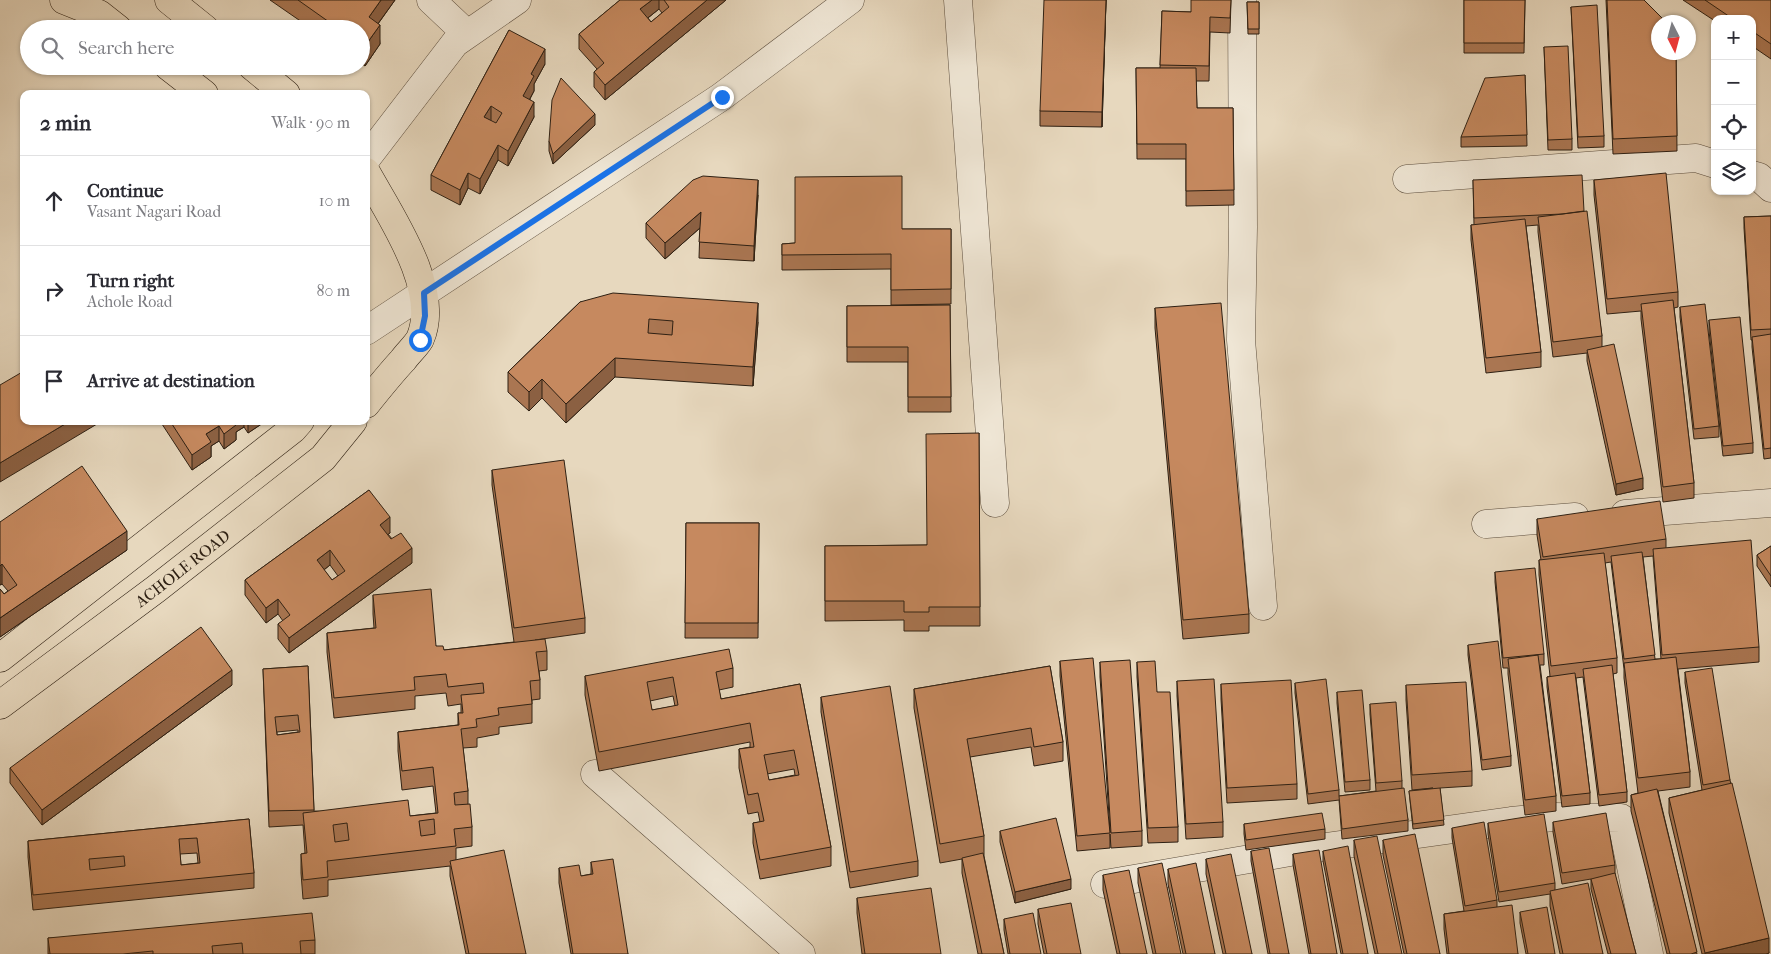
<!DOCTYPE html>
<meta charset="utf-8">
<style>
body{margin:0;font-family:"IM FELL French Canon",serif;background:#f7f7f7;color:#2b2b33}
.controls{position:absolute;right:15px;top:15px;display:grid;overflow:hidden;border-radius:10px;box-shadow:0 1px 4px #0004}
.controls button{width:45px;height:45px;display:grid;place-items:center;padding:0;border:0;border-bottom:1px solid #e1e1e2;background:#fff;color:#2b2b33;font:25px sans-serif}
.compass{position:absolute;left:1651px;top:15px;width:45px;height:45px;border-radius:50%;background:#fff;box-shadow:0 1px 4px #0004;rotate:174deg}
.stop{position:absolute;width:15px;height:15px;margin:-11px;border:4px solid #1a73e8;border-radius:50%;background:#fff}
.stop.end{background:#1a73e8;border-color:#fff;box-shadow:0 1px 5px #0008}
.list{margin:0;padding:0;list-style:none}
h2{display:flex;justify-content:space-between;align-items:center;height:65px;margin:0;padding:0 20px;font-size:21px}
h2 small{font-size:16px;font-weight:400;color:#7c7c81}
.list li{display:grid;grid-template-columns:32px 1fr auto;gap:15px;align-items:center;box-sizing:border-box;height:90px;padding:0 20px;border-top:1px solid #e1e1e2}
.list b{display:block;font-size:19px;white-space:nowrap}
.list p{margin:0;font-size:16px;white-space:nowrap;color:#7c7c81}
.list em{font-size:16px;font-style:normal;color:#7c7c81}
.icon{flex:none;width:28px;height:28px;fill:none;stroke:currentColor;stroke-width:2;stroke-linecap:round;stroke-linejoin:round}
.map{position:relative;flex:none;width:1771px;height:954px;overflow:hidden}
.search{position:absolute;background:#fff;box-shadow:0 1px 4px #0004;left:20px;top:20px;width:350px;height:55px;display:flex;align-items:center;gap:12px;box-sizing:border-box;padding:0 18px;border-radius:28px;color:#7c7c81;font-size:19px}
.panel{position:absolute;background:#fff;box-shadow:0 1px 4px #0004;left:20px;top:90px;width:350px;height:335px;border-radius:10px}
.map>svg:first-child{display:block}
</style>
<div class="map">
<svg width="1771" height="954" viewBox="0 0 1771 954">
<rect width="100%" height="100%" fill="#e7d8be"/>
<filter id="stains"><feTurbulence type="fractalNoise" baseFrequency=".004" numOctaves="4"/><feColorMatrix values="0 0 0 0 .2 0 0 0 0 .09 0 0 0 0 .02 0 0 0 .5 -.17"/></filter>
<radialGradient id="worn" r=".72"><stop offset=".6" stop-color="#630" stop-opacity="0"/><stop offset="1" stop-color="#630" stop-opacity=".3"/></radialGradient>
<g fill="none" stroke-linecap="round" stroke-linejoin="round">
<g stroke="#5c4e3e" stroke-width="29">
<path id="minor" d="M431 0 467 34
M958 0 995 503
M1242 0 1243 227 1241 340 1263 606
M366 159 455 43 517 0
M1752 175 1759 177 1771 188
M1407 179 1696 158 1715 164
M366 331 721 97 850 0
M1625 514 1771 503
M1486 524 1575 517
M595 774 801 954
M1105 884 1290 852 1511 821 1554 817 1621 818 1649 954"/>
</g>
<g stroke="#2e2013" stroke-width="29">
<g id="major">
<path d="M64 0 99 14 118 29"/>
<path d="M169 0 205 29"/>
<path d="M168 66 204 94"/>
<path d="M252 66 286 94"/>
<path d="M366 172C389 214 442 289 420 339 416 346 408 353 403 360 390 374 378 389 366 404"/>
<path d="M0 658 293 429 300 421"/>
<path id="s1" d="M0 705 156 589 323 458 353 421"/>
</g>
</g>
<use href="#minor" stroke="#efe6d5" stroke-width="28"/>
<use href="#major" stroke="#e7d8be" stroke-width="28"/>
</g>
<path fill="#aa7652" stroke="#2e2013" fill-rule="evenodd" d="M270 0H395L378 24 380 44 365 66 361 63V29H312Z
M620 0H726L605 100 594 87V72L597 69 579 49V34ZM659 9 662 13 651 22 648 18Z
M1106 0 1102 127 1040 126V111Z
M1231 0 1230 33 1210 32 1209 81H1196L1197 108H1233L1234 205 1186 206V159H1137L1136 68H1160L1162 11 1191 12Z
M1464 0H1525L1524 53H1464Z
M1606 0H1644L1676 52 1677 151 1613 154Z
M1683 0H1771V59L1752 46V19H1715V21Z
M1247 2H1259V34H1248Z
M1571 7 1604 136V147L1578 148Z
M509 30 545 64 534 84V91L530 99 534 117 508 166 498 160 480 194 468 188 460 205 431 190V175Z
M1544 47 1572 139V150H1548Z
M1525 75 1527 146 1461 147V137Z
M595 125 553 164 549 151V141Z
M1473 180 1584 211 1602 336V347L1643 489 1616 495 1587 361V353L1553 357 1538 232V225L1526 226 1541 352V367L1486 373 1471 240V225H1474Z
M1594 180 1678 292V307L1674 308 1694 483V498L1663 502 1641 319V311L1607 314 1594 195Z
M758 195 754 261 699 258 700 228 665 259 646 238V223Z
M1771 216V458L1764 459 1752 347V340H1751L1744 228V217Z
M902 229H951V304L891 305V269L782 270V244L795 243Z
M580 302 758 322 753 386 615 377 566 423 542 398 529 411 508 392V372Z
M950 305 951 412H908V362H847V306Z
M1680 307 1719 426V437L1694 439 1680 317Z
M1155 308 1249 614V633L1183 639 1155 328Z
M1709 320 1753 443V453L1723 456 1709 331Z
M160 421H266L248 433 244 427 236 432V440L224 449 219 441 211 446V457L192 470Z
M979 433 980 626H929V631H904V620L825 621V546L927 545Z
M492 470 585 618V633L535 640 547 651V670L539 671 540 680V699L532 700V723L499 727V734L477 738V747L463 748 468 791V804L472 827V846L456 848V860L526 954H466L450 876V866L328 880V896L303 899 301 873V854L305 853 303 825 269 827 263 669 308 666 314 811 410 816 436 813 433 786 402 790 398 751V732L458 725V713H461V704L448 706 446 693 415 696V709L334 718 327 652V633L374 628 373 614V595L436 646 444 650 514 642 492 485ZM298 730V732L277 735V732Z
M369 490 390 533 388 534 412 563 289 653 278 639V624L283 621 278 614 266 623 245 595V580ZM330 565 338 576 332 580 324 570Z
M1537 519 1666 539V548L1759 647V662L1678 669 1690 772V787L1658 791 1697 954H1667L1631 811V795L1638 793 1624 678V669L1611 562 1605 563 1617 658V673L1613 674 1627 792V802L1599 806 1583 677 1576 678 1590 793V804L1562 807 1547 687V677L1550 676 1539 575V560H1541L1537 535ZM1653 556 1661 659H1655L1643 557Z
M0 522 127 550 0 637V589L4 594 8 591 2 584 0 585Z
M686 523H759L758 638H685Z
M1771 546V587L1757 566V555Z
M1495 572 1544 654V665H1540L1556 796V811L1525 815 1508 674V668H1503L1495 582Z
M1468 645 1511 756V766L1482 770 1468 655Z
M1060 661 1110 832 1100 677V662L1142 831V846L1111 848 1110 834V848L1077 851 1060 676Z
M1137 662 1157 692 1178 827V842L1148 843 1137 677Z
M1050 666 1063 742V761L1034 766 1031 747 970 757 984 836V856L1004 954H978L962 873V859L940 863 914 708V689Z
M733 668V687L719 690 721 699 800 684 831 847V866L760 879 753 843V823L760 822 758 812 748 814 739 768V749L750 747V742L599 771 585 695V676ZM673 696 675 706 652 710 650 701ZM794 769 795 775 769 780 767 774Z
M1685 672 1730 780 1769 953 1766 954H1702L1669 813V798L1702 790 1685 683Z
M1177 681 1223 822V837L1186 839 1177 696Z
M1295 683 1339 790V796L1376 791 1370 714V704L1402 781V788L1408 820V831L1342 839 1339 800 1308 804 1295 693Z
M1221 684 1297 784V799L1227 803 1221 699Z
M232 685 42 825 10 783V768Z
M1406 685 1472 771V786L1440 788 1444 825 1413 829 1409 791 1433 788 1412 790 1406 700Z
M1337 692 1370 780V790L1345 792 1337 703Z
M821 697 918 861V876L850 888 821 712Z
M249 819 254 873V888L33 910 28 857V841ZM197 853 198 863 181 865 180 854Z
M1553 822 1615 865V875L1636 954H1608L1591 889V879L1562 884 1553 832Z
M1488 823 1555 883V890L1603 954H1560L1550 906V894L1499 902 1488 834Z
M1244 824 1325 829V839L1246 850 1244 834Z
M1452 828 1497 900V907L1518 954H1447L1444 929V914L1464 911 1452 838Z
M1000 831 1071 889 1015 903 1000 842Z
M1354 840 1402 954H1375L1354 856Z
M1383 840 1440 954H1404L1383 855Z
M1251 851 1289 954H1268L1251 861Z
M1323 851 1368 954H1341L1323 861Z
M1293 854 1337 954H1309L1293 865Z
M1206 859 1252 954H1223L1206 874Z
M591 862 628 954H571L559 883V868L581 876 591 874Z
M1138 868 1181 954H1153L1138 883Z
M1168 869 1215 954H1183L1168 884Z
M1103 875 1147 954H1117L1103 890Z
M857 898 941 954H862L857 913Z
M1038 909 1081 954H1044L1038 924Z
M1520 912 1555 954H1526L1520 923Z
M1004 919 1041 954H1008L1004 930Z
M48 938 315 940V954H48Z"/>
<path fill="#8b6042" stroke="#2e2013" d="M381 0H395L369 36V17Z
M652 0H659V9L640 24V9Z
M707 0H726L605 100V85Z
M1106 0 1102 127V112Z
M380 25V44L365 66V46Z
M545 49V64L534 84V91L523 111V96L531 74Z
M534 102V117L508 166V151Z
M491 106V121L484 117Z
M595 114V125L553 164V154Z
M498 145V160L480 194V179Z
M468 173V188L460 205V190Z
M758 180V195L754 261V246Z
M701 212V227L665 259V243Z
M758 303V322L753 386V367Z
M615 358V377L566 423V404Z
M542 379V398L529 411V392Z
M70 421H102L0 482V463Z
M232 421H244V427L236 432V440L224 449V434Z
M248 421H266L248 433Z
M219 426V441L211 446V457L192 470V455L206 434Z
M1643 478V489L1616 495V484Z
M390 517V533L380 540V525Z
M127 531V550L0 637V618Z
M412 548V563L289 653V638Z
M330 550V565L317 575V560Z
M2 564V584L0 585V566Z
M278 599V614L266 623V608Z
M232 670V685L42 825V810Z
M1071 879V889L1015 903V892Z
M1769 938V953L1766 954H1705V953Z"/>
<path fill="#c6895f" stroke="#2e2013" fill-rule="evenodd" d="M298 0H381L369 17 380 25 365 46 361 44V29H339Z
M620 0H652L640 9 651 22 669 7 664 0H707L605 85 594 72 604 63 579 34Z
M1044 0H1106L1102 112 1040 111Z
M1191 0H1231L1230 18 1210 17 1209 66 1160 65 1162 11 1191 12Z
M1464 0H1525L1524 43H1464Z
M1607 0H1644L1666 22H1658V52H1676L1677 136 1613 139Z
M1705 0H1771V44L1752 31V19H1733Z
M1247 2H1259V29H1248Z
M1597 5 1604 136 1578 137 1571 7Z
M509 30 545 49 531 74 534 76 523 96 534 102 508 151 498 145 480 179 468 173 460 190 431 175ZM491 106 502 113 496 123 484 117Z
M1568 46 1572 139 1548 140 1544 47Z
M1136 68H1196L1197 108H1233L1234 190 1186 191V144H1137Z
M1525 75 1527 135 1461 137 1485 78Z
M561 78 595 114 553 154 549 141 552 100Z
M1666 173 1678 292 1607 299 1594 180Z
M1582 175 1584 211 1562 214 1474 218 1473 180Z
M703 176 758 180 754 246 699 242 701 212 665 243 646 223 693 180Z
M902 176V229H951V289L891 290V254L782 255V244L795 243V177Z
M1587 211 1602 336 1553 342 1538 217Z
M1771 216V329L1751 330 1744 217Z
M1525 219 1541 352 1486 358 1471 225Z
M613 293 758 303 753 367 615 358 566 404 542 379 529 392 508 372 580 302ZM649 319 673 321 672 335 648 333Z
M1673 300 1694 483 1663 487 1641 304Z
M1221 303 1249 614 1183 620 1155 308Z
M1705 304 1719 426 1694 429 1680 307Z
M950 305 951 397H908V347H847V306Z
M1740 317 1753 443 1723 446 1709 320Z
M1771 334V448L1764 449 1752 337Z
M1614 344 1643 478 1616 484 1587 350Z
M24 371V421H70L0 463V385Z
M170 421H233L236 425 224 434 219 426 206 434 211 442 192 455Z
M979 433 980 607H929V612H904V601H825V546L927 545 926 434Z
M564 460 585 618 514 628 492 470Z
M82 466 127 531 0 618V589L4 594 17 585 2 564 0 566V522Z
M369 490 390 517 380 525 391 539 401 533 412 548 289 638 278 624 290 615 278 599 266 608 245 580ZM330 550 345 571 332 580 317 560Z
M1660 501 1666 539 1543 557 1537 519Z
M686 523H759L758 623H685Z
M1751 540 1759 647 1662 655 1653 549Z
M1771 546V576L1757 555Z
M1642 552 1655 655 1624 659 1611 556Z
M1604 553 1617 658 1551 666 1539 560Z
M1535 568 1544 654 1503 658 1495 572Z
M431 589 436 646H443L444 650 545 639 547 651 536 652 540 680 530 681 532 704 498 708 499 715 476 719 477 727 461 729 468 791 454 793 455 805 470 804 472 827 454 829 456 846 327 861 328 877 303 880 301 854 307 853 303 813 408 800 410 816 438 813 433 767 402 771 398 732 459 725 458 713H463L461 695 484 693 483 683 448 687 446 674 414 677 415 690 334 698 327 633 376 628 373 595ZM434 819 435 834 421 836 419 821ZM347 823 349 840 335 842 333 825Z
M201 627 232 670 42 810 10 768Z
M1498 641 1511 756 1482 760 1468 645Z
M729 649 733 668 716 672 721 699 800 684 831 847 760 860 753 823 764 821 758 793 748 795 739 749 754 747 750 723 599 752 585 676ZM673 677 678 705 652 710 647 682ZM794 750 799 775 769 780 764 755Z
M1538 655 1556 796 1525 800 1508 659Z
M1676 657 1690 772 1638 778 1624 663Z
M1093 658 1110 833 1077 836 1060 661Z
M1130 660 1142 831 1111 833 1100 662Z
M1155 661 1157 692H1170L1178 827 1148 828 1137 662Z
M1612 665 1627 792 1599 795 1583 669Z
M308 666 314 810 269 811 263 669ZM298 715 300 732 277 735 275 717Z
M1050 666 1063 742 1034 747 1031 728 967 739 984 836 940 844 914 689Z
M1712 668 1730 780 1703 785 1685 672Z
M1575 673 1590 793 1562 796 1547 677Z
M1214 679 1223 822 1186 824 1177 681Z
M1326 679 1339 790 1308 794 1295 683Z
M1291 680 1297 784 1227 788 1221 684Z
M1466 682 1472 771 1412 775 1406 685Z
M890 686 918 861 850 872 821 697Z
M1362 690 1370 780 1345 782 1337 692Z
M1396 702 1402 781 1376 783 1370 704Z
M1732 783 1769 938 1705 953 1669 798Z
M1404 788 1408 820 1342 829 1339 796Z
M1440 788 1444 820 1413 824 1409 791Z
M1657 789 1697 952 1691 954H1670L1631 795Z
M1322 813 1325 829 1246 840 1244 824Z
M1606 813 1615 865 1562 873 1553 822Z
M1544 814 1555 883 1499 892 1488 823Z
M1056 818 1071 879 1015 892 1000 831Z
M249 819 254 873 33 895 28 841ZM197 838 200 863 181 865 179 839ZM124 856 125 866 90 870 89 859Z
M1484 822 1497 900 1465 906 1452 828Z
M1415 834 1440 954H1407L1383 840Z
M1377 836 1402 954H1378L1354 840Z
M1348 846 1368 954H1343L1323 851Z
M1269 848 1289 954H1270L1251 851Z
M504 850 526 954H469L450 861Z
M1319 850 1337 954H1311L1293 854Z
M983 853 1004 954H982L962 858Z
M1231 854 1252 954H1226L1206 859Z
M613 859 628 954H573L559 868 579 865 581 876 593 874 591 862Z
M1162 863 1181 954H1156L1138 868Z
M1196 863 1215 954H1186L1168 869Z
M1129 870 1147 954H1120L1103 875Z
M1615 873 1636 954H1611L1591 879Z
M1588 883 1603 954H1563L1550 891Z
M931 888 941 954H865L857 898Z
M1071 903 1081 954H1047L1038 909Z
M1512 905 1518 954H1449L1444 914Z
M1547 907 1555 954H1528L1520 912Z
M312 913 315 940 300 941 301 954H243L242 943 212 946 213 954H153V951L123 954H50L48 938Z
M1033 913 1041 954H1010L1004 919Z"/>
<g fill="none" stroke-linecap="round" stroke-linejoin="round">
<path stroke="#1a73e8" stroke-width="6" d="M420 340 425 316 424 293 722 97"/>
</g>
<g text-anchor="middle" stroke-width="5" stroke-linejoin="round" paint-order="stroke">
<g font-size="16" fill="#2e2013" stroke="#efe6d5">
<text dy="6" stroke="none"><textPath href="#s1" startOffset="228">ACHOLE ROAD</textPath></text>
</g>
</g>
<rect width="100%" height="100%" filter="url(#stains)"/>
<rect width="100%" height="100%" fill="url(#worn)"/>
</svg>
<div class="controls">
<button>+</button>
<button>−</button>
<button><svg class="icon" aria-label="locate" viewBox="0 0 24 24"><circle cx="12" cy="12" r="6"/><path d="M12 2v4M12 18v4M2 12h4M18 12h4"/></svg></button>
<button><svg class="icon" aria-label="layers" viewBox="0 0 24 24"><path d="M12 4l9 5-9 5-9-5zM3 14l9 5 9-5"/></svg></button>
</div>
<svg class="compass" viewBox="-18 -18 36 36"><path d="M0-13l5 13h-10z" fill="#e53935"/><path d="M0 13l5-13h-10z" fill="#7c7c81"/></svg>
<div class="stop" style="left:420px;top:340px"></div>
<div class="stop end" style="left:722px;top:97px"></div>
<div class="search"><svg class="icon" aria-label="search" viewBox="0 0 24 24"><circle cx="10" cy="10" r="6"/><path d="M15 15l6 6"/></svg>Search here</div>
<section class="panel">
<h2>2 min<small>Walk · 90 m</small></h2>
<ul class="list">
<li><svg class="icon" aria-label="ahead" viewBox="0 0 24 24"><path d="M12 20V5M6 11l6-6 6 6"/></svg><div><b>Continue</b><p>Vasant Nagari Road</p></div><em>10 m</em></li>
<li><svg class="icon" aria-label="right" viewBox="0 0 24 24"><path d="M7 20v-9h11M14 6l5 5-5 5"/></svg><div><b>Turn right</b><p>Achole Road</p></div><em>80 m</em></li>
<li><svg class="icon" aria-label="arrive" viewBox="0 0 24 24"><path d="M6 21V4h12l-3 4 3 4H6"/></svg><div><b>Arrive at destination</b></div></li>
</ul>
</section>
</div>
